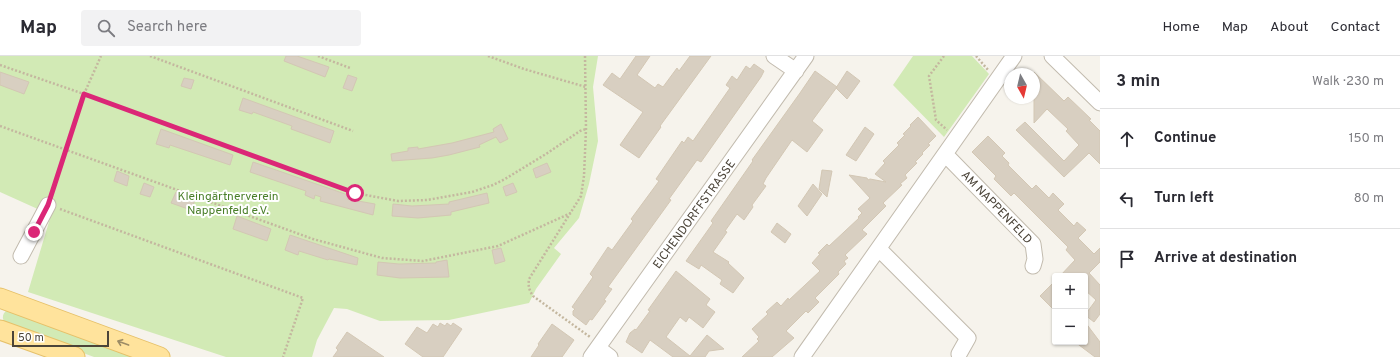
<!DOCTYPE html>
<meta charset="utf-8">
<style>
body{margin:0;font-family:Overpass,sans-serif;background:#f2f2f3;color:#2b2b33}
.controls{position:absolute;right:12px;bottom:12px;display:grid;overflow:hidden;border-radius:4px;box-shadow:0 1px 3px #0004}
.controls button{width:36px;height:36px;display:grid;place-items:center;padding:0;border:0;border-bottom:1px solid #e1e1e2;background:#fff;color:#2b2b33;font:20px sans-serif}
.compass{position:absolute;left:1004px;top:12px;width:36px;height:36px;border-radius:50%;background:#fff;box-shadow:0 1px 3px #0004;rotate:172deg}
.scale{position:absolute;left:12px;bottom:10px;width:97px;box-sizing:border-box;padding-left:4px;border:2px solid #4b4439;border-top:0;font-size:11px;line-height:14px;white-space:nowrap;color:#4b4439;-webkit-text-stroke:3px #fff;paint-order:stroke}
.stop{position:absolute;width:12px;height:12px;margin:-9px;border:3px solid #db2777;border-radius:50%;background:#fff}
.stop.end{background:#db2777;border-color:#fff;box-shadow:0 1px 4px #0008}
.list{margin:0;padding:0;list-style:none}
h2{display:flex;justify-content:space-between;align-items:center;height:52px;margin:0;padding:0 16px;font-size:17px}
h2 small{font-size:13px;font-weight:400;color:#7c7c81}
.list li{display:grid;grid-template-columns:26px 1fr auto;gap:12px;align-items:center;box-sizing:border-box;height:60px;padding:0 16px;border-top:1px solid #e1e1e2}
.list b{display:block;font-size:15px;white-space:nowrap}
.list em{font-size:13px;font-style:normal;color:#7c7c81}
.icon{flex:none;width:22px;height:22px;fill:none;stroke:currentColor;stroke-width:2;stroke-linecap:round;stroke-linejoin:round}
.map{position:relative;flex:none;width:1100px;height:301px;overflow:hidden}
header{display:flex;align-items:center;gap:24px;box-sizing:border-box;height:56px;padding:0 20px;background:#fff;border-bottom:1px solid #e1e1e2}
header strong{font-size:19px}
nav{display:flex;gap:22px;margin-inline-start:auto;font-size:14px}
.search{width:280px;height:36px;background:#f2f2f3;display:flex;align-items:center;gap:10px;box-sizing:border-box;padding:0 14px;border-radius:4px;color:#7c7c81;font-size:15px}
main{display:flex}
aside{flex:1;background:#fff}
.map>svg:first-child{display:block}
</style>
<header>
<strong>Map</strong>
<div class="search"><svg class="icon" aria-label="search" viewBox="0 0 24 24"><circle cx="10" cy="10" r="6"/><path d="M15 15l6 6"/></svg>Search here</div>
<nav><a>Home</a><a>Map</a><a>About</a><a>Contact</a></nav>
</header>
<main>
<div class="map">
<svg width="1100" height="301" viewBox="0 0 1100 301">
<rect width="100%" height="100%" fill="#f6f3ec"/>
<path fill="#d2eab5" d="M0 0H598L593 31 598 85 589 128 579 162 554 192 561 198 536 233 529 247 449 264 380 265 347 253 334 252 317 284 312 301H226L28 236 51 159 0 136Z
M913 0H972L989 18 944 81 893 29Z
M7 254 143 301H94L7 269C2 264 1 259 7 254Z"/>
<path fill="#d8cfc1" stroke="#d3c7b4" d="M286 0H297L329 11 325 21 284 5Z
M636 0H650L637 19 655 32 658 28 663 31 677 12 679 15 690 0H711L660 70 661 71 639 102 620 89 643 56 603 29 612 17 620 23Z
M754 8 764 15 761 21 701 106 697 104 669 143 671 144 608 231 612 233 604 244 606 245 592 264 590 263 586 269 573 259V255L575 253 572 251 593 221 590 218 608 191 612 194 633 165 631 163 659 125 656 123 682 85 684 87 688 81 693 85 730 32 726 29 732 20 737 24 746 10 750 13Z
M815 15 837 31 812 65 823 74 807 96 792 84 766 122 763 128 766 130 752 149 753 151 744 164 737 158 725 175 727 176 713 196 729 206 728 207 744 222 733 237 720 228 722 224 701 209 699 213 686 205 713 167 711 165 753 105 752 104 800 37Z
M847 15 860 25 847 43 836 32Z
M0 16 29 26 24 38 0 29Z
M1034 16 1064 45 1068 41 1091 63 1089 64 1100 75V108L1089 97 1064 121 1016 74 1025 66 1064 105 1079 89 1066 75 1068 73 1047 53 1034 67Z
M348 19 357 22 352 35 343 32Z
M184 22 194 24 191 33 181 30Z
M243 42 334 75 330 87 291 73 292 70 253 56 252 58 239 54Z
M918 61 936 80 928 88 930 89 922 97 923 98 915 106 917 107 905 119 907 122 900 128 902 129 883 147 886 150 862 174 867 178 845 199 848 202 844 205 846 208 838 216 839 218 815 242 819 246 808 257 806 255 786 275 794 282 772 301H742L759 285 757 283 759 281 752 273 768 258 766 256 777 246 781 250 788 242 789 244 820 215 812 207 820 198 818 197 827 188 829 190 859 162 858 161 862 157 858 153 870 142 849 119 867 122 868 124 870 123 886 126 875 118 885 107 883 105 899 89 897 87 905 79 903 78 911 70 910 69Z
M501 68 508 83 500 87 496 81 479 89 480 91 449 99 432 102 392 105 391 98 408 95V92L418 91V93L452 87 494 76 493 73Z
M865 71 874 78 856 105 846 99Z
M161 73 233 99 230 109 170 89 169 92 156 88Z
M988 80 1005 97 1002 100 1009 107 1008 109 1032 133 1036 129 1049 142 1053 137 1064 148 1058 154 1074 170 1077 166 1086 174 1078 182 1094 198 1100 192V206L1089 217 1100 229V258L1094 266 1085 259 1096 244 1085 234V220H1060L1075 204 1066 194 1068 191 1014 137 1011 140 994 123 996 120 972 96Z
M253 106 348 139 347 143 375 148 373 159 320 145 321 141 315 139 314 143 305 139 306 135 250 116Z
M547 107 551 116 536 122 533 113Z
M822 114 832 115 827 141 819 133Z
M117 115 129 120 127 130 114 125Z
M144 127 154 131 150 141 140 138Z
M513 127 517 136 506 140 503 131Z
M813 128 822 138 807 160 798 150Z
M176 136 195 144 191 154 171 147Z
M487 137 489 147 451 156V159L418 162 392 160 393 148 412 150 449 148V146Z
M237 160 271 173 267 185 233 173Z
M777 167 791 178 785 187 771 176Z
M290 179 358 202 357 209 329 203 328 204 299 195 298 199 285 194Z
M501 192 505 205 495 208 492 194Z
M447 204 449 221 400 222 377 219 378 206 399 208 436 207V206Z
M676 215 710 243 706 249 715 256 703 272 689 261 686 266 680 261 666 281 690 300 707 279 724 293 709 295 705 301H673L650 284 642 297 626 286 630 277 635 273 636 274 650 255 648 254Z
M1055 225V255L1040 240Z
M1085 266 1100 286V301H1095L1075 286H1087L1085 284Z
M440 267 445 270 447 267 451 270 453 267 462 273 443 301H423L405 288 417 271 427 277 433 268 438 271Z
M552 268 574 284 562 301H531L539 289 538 288Z
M347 276 384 301H333L338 294 336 292Z"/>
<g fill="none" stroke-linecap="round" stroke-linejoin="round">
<g stroke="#c2bbae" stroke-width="17">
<path id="minor" d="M774 0 796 15
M1052 0 1100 47
M945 98 1033 188 1035 203 1033 210
M879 193 968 282 959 298
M21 200 48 149
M598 292 610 301
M591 301 806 0
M802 301 1014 0"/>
</g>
<g stroke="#e6c16a" stroke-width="21">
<path id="major" d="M0 242 160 301
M0 274 75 301"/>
</g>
<path stroke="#c4b79f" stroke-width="2.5" stroke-dasharray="2 2" stroke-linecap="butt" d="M150 0 353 75
M318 0 350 12
M488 0 524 13 586 31
M585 0 586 73 584 120 581 140 529 223C528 230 529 234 533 240L590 281
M944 0 929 20 936 64 947 74
M976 0 989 15
M0 9 84 38 355 137 398 145 427 144 472 136 493 129 505 123 546 98 580 75 586 73
M0 70 313 183 382 202 423 205 498 190 571 157
M52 137 84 38 101 0
M60 153 303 242 283 301"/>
<use href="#minor" stroke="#fff" stroke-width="15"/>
<use href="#major" stroke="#ffe39c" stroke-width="19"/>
</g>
<defs><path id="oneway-shaft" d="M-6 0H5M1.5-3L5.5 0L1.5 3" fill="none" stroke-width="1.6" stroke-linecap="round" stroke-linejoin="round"/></defs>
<use stroke="#9c8c66" href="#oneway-shaft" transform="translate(123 287) rotate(-160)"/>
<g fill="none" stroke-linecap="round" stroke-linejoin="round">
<path stroke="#db2777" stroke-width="5" d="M34 176 48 149 84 38 355 137"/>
</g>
<g text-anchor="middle" stroke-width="4" stroke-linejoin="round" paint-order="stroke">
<g font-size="12" fill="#4a7f2a" stroke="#fff">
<text x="228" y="144">Kleingärtnerverein<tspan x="228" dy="14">Nappenfeld e.V.</tspan></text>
</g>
<g font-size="12" fill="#4b4439" stroke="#fff">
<text transform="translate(997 151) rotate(46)" y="4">AM NAPPENFELD</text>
<text transform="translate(694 158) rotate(-54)" y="4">EICHENDORFFSTRASSE</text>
</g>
</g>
</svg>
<div class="controls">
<button>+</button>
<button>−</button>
</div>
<svg class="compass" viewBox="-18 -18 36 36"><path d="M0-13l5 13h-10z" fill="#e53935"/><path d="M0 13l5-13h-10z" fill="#7c7c81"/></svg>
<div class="scale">50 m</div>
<div class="stop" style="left:355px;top:137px"></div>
<div class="stop end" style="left:34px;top:176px"></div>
</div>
<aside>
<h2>3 min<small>Walk · 230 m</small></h2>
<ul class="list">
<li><svg class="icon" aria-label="ahead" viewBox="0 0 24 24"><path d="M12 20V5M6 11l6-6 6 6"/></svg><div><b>Continue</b></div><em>150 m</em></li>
<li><svg class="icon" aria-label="left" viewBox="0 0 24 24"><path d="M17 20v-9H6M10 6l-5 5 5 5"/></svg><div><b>Turn left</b></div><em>80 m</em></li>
<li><svg class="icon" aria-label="arrive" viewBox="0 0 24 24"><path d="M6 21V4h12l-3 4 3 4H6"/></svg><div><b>Arrive at destination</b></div></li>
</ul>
</aside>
</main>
